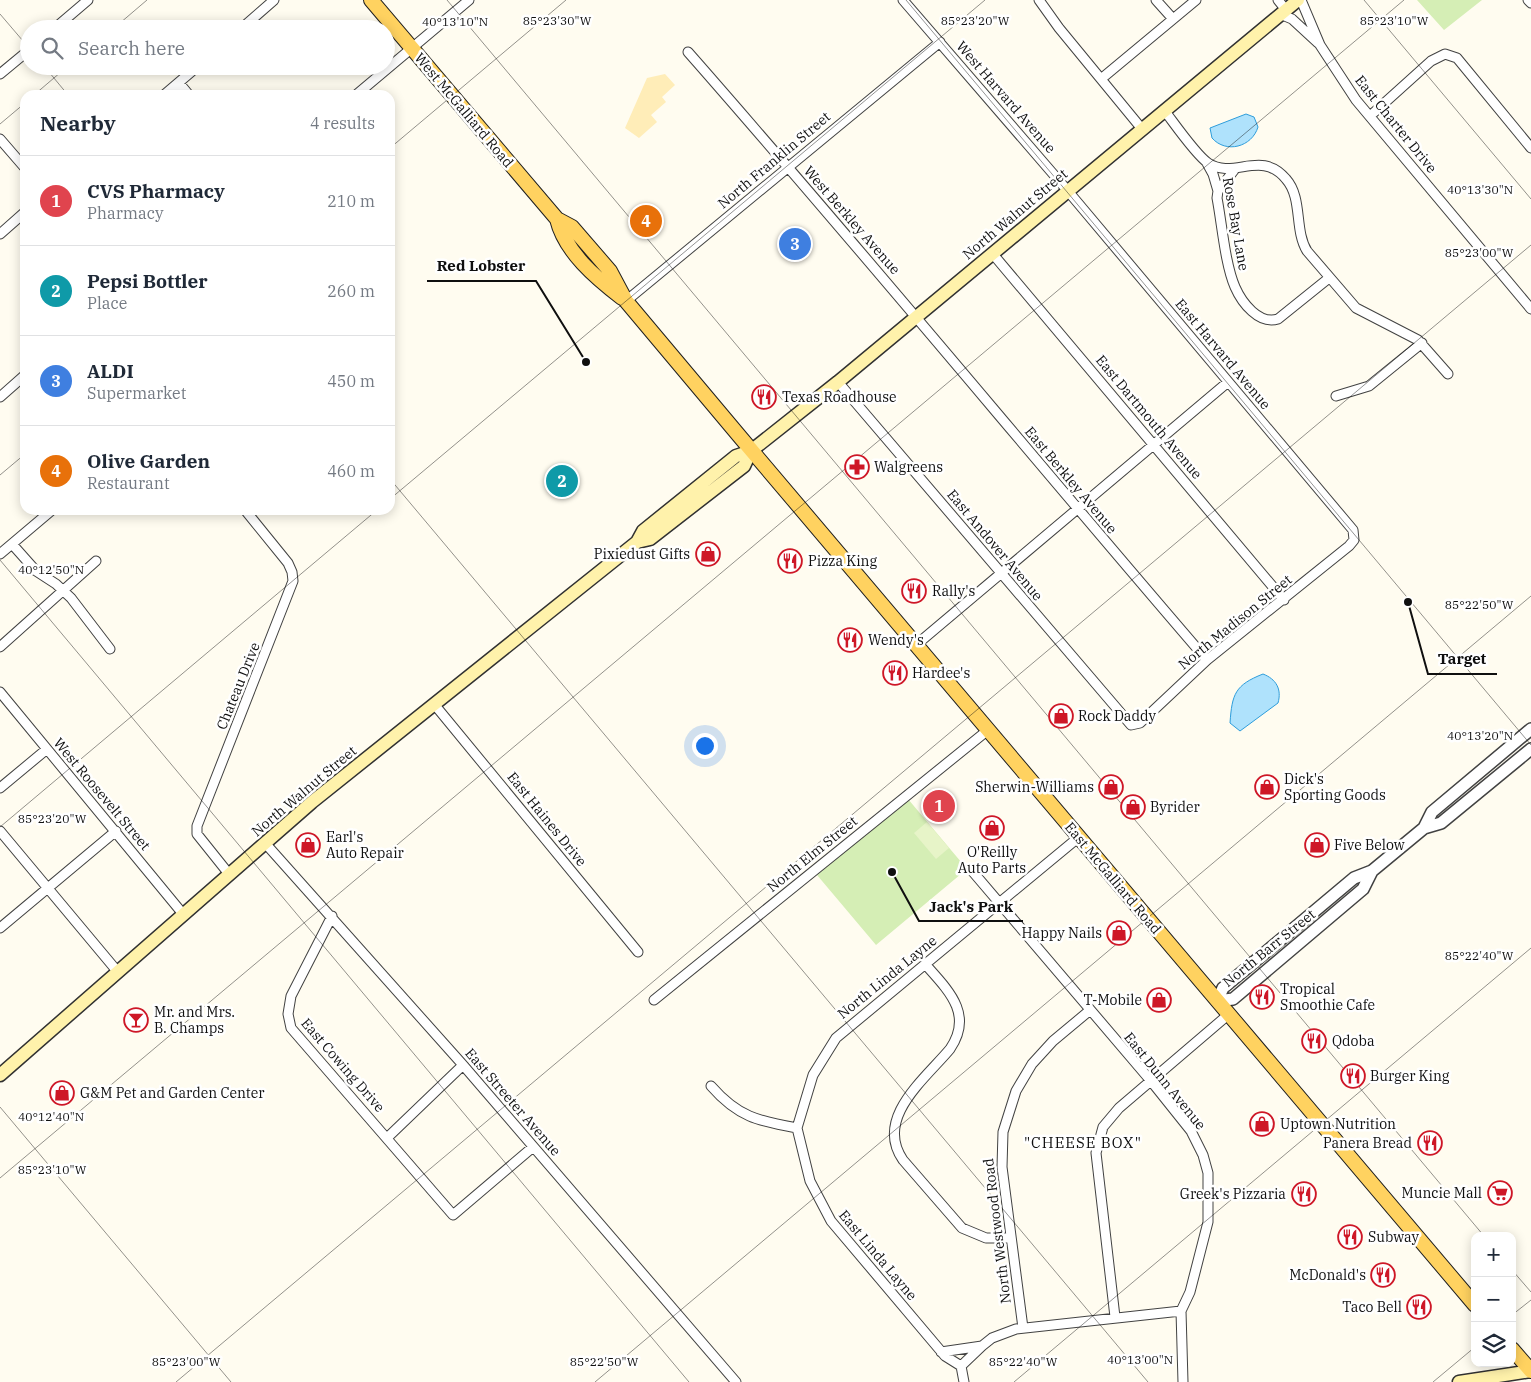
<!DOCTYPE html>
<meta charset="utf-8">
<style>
body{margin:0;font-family:"IBM Plex Serif",serif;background:#f6f6f7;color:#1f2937}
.controls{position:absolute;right:15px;bottom:15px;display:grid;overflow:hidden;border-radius:10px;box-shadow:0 2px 12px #0003}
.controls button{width:45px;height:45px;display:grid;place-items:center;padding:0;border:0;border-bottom:1px solid #e0e1e3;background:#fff;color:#1f2937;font:25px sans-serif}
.you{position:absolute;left:704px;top:745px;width:18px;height:18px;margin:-12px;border:4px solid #fff;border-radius:50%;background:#1a73e8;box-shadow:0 0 0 8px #1a73e833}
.badge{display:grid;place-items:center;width:32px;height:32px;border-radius:50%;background:#ce1727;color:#fff;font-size:16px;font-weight:700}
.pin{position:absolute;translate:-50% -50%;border:2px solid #fff;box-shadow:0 1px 5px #0006}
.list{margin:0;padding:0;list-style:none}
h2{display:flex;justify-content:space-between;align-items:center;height:65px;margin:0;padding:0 20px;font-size:21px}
h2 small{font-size:16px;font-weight:400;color:#747a83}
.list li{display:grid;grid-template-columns:32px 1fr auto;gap:15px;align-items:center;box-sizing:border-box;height:90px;padding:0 20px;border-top:1px solid #e0e1e3}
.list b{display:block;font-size:19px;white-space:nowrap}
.list p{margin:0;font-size:16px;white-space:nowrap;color:#747a83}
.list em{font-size:16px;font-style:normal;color:#747a83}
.icon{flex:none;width:28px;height:28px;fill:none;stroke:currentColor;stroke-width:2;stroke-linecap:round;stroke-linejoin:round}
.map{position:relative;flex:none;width:1531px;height:1382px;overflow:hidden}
.search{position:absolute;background:#fff;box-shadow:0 2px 12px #0003;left:20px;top:20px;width:375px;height:55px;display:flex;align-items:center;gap:12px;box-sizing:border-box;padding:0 18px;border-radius:28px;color:#747a83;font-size:19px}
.panel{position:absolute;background:#fff;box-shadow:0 2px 12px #0003;left:20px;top:90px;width:375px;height:425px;border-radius:15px}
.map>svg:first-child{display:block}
</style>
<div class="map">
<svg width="1531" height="1382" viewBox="0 0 1531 1382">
<rect width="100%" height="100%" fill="#fffcf0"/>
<path fill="#d5eeb5" d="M1417 0H1482L1444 30Z
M908 799 967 869 876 945 817 875Z"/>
<path fill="#ffedb8" d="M665 74 675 85 662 97 666 102 651 115 657 122 639 138 625 128 647 78Z"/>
<path fill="#e7f4c8" d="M927 822 949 848 936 859 914 833Z"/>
<path fill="#afe2fc" stroke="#2e9ddb" d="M1246 114 1254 117 1258 127C1252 147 1226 154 1212 138L1210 128Z
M1263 674C1276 679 1282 689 1278 703L1240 731 1230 723C1232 694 1235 685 1263 674Z"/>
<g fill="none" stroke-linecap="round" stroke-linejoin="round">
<g stroke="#424242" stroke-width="11">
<path id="minor" d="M1039 0 1059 28 1142 129
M1156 0 1173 19
M1278 0 1286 10
M1301 0 1320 45 1356 100 1531 309
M1528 0 1531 3
M1280 14 1292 19 1318 43
M54 29 88 0
M241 29 274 0
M688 52C864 252 1033 458 1207 660
M0 74 29 50
M1101 79 1196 0
M179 83 189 95
M164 95 198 66
M356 95 469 0
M1164 110C1174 123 1196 155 1208 163 1234 180 1261 149 1286 179 1303 198 1294 230 1307 251L1356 308 1418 340 1448 374
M1370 116 1431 61 1445 54 1457 58 1531 148
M0 139 25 168
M1207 163 1213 174 1218 191 1217 198C1222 224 1225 264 1235 287 1242 303 1259 325 1278 319L1329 278
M1218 191 1235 169
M0 234 25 212
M992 253 1284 600
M626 301 940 42
M838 382 1131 725 1140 723 1207 660 1349 546 1354 540 1353 530 1067 190 903 0
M1336 396 1369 386 1422 343
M0 397 25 375
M12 544 36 571 56 584 71 598 110 649
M0 554 52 510
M916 645 1228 382
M0 647 96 561
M0 692 183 914
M434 704 638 952
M0 788 47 749
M0 831 117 971
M265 843 463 1065 736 1382
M973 872 1151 1081 1191 1131 1203 1155 1208 1173V1222L1190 1292 1181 1311 1183 1382
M229 874 197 834V826L293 581 292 572 288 563 245 510
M332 916 291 996 288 1014 291 1028 453 1215 533 1147
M0 928 116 831
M925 964C948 990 974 1014 950 1049 925 1079 874 1118 903 1160L962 1228 986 1238H1011
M654 1000 988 730
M711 1086C738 1117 758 1121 797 1128
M388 1137 463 1065
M1115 1317 1096 1153 1103 1127 1119 1108 1229 1014
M1023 1328 1002 1167 1003 1132 1016 1091 1032 1064 1053 1041 1089 1011
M941 1352 982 1346 992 1338 1016 1329 1181 1311
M961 1366 982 1346
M964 1382 961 1366 945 1356 831 1221 810 1181 797 1128 813 1075 836 1038 1079 837"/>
</g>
<g stroke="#424242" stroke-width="14">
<path id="tertiary" d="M1424 828 1432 812 1531 729
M1217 1001 1223 988 1354 878 1372 871 1424 828 1441 823 1531 749
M1217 1001 1233 999 1363 889 1372 871"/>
</g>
<g stroke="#313131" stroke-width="15">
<path id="secondary" d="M637 542 650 539 744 466 751 451
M0 1075 312 802 637 542 643 531 736 456 751 451 838 382 1298 0
M1459 1382 1531 1371"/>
</g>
<g stroke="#202020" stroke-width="16">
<path id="primary" d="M371 0 557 219 572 227 610 271 626 301 741 438 1475 1305
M557 219C565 252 596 278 622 298
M1512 1349 1531 1371"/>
</g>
<use href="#minor" stroke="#fff" stroke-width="9"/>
<use href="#tertiary" stroke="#fff" stroke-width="11"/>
<use href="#secondary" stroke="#fff2ab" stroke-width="12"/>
<use href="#primary" stroke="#ffd260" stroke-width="14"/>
</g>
<path fill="none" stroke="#0f0f0f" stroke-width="1" stroke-opacity="0.45" d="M447 0 1484 1236M906 0 1531 745M1364 0 1531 199M0 14 29 48M113 29 147 0M44 66 68 95M34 95 68 66M0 124 25 103M390 148 566 0M0 475 25 454M390 479 1148 1382M390 499 985 0M0 560 689 1382M0 827 377 510M0 1107 231 1382M0 1178 1404 0M1512 1270 1531 1292M1512 1315 1531 1300M176 1382 1531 245M595 1382 1531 596M1014 1382 1531 948M1433 1382 1475 1347"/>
<defs>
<g id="restaurant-ring" transform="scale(1.25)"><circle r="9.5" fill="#fff" stroke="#ce1727" stroke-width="1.5"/><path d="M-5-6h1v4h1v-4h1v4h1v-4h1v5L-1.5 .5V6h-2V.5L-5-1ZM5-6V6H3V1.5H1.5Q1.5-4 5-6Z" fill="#ce1727"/></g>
<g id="pharmacy-ring" transform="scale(1.25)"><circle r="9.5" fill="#fff" stroke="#ce1727" stroke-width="1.5"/><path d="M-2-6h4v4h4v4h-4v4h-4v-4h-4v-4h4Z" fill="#ce1727"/></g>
<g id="shop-ring" transform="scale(1.25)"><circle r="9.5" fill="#fff" stroke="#ce1727" stroke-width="1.5"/><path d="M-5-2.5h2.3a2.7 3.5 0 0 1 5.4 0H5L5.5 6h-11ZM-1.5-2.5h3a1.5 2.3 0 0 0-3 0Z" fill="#ce1727"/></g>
<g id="bar-ring" transform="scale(1.25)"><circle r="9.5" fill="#fff" stroke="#ce1727" stroke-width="1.5"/><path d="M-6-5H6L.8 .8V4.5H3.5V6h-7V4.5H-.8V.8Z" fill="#ce1727"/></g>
<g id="supermarket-ring" transform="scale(1.25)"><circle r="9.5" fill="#fff" stroke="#ce1727" stroke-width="1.5"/><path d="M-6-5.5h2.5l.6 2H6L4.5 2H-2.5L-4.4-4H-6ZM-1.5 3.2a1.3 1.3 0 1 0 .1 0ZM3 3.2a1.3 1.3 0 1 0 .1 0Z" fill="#ce1727"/></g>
</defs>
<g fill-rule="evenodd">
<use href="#restaurant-ring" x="764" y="397"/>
<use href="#pharmacy-ring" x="857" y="467"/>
<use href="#shop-ring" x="708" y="554"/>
<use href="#restaurant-ring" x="790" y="561"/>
<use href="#restaurant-ring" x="914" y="591"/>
<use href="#restaurant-ring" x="850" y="640"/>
<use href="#restaurant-ring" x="895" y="673"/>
<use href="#shop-ring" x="1061" y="716"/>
<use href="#shop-ring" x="1111" y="787"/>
<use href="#shop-ring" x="1267" y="787"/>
<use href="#shop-ring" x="1133" y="807"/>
<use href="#shop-ring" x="992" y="828"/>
<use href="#shop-ring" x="308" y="845"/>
<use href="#shop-ring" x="1317" y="845"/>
<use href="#shop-ring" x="1119" y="933"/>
<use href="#restaurant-ring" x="1262" y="997"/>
<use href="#shop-ring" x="1159" y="1000"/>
<use href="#bar-ring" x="136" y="1020"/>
<use href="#restaurant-ring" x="1314" y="1041"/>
<use href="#restaurant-ring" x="1353" y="1076"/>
<use href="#shop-ring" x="62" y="1093"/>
<use href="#shop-ring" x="1262" y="1124"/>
<use href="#restaurant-ring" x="1430" y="1143"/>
<use href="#supermarket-ring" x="1500" y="1193"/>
<use href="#restaurant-ring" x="1304" y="1194"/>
<use href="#restaurant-ring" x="1350" y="1237"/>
<use href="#restaurant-ring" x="1383" y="1275"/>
<use href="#restaurant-ring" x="1419" y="1307"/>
</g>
<g text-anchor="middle" stroke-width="5" stroke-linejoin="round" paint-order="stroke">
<g font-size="14" fill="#0f0f0f" stroke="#fff">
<text transform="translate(1006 97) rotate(49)" y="5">West Harvard Avenue</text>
<text transform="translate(464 110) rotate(50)" y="5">West McGalliard Road</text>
<text transform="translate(1396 124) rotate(51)" y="5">East Charter Drive</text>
<text transform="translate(774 160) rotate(-40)" y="5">North Franklin Street</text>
<text transform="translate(1015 214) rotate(-40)" y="5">North Walnut Street</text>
<text transform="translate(852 220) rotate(49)" y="5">West Berkley Avenue</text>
<text transform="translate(1236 224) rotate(80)" y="5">Rose Bay Lane</text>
<text transform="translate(1223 354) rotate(50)" y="5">East Harvard Avenue</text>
<text transform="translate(1149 417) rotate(50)" y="5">East Dartmouth Avenue</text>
<text transform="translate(1071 480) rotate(50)" y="5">East Berkley Avenue</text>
<text transform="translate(995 545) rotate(50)" y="5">East Andover Avenue</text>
<text transform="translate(1235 622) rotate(-39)" y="5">North Madison Street</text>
<text transform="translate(238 686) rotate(-68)" y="5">Chateau Drive</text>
<text transform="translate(304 791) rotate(-40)" y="5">North Walnut Street</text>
<text transform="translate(102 794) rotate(50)" y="5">West Roosevelt Street</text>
<text transform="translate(547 819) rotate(51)" y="5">East Haines Drive</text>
<text transform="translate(812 854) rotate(-39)" y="5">North Elm Street</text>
<text transform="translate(1113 878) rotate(50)" y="5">East McGalliard Road</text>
<text transform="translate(1269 948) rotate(-39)" y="5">North Barr Street</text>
<text transform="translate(887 977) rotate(-39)" y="5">North Linda Layne</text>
<text transform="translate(343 1065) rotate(49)" y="5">East Cowing Drive</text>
<text transform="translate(1165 1081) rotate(51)" y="5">East Dunn Avenue</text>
<text transform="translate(513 1102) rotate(49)" y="5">East Streeter Avenue</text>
<text transform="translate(997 1231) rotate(-97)" y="5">North Westwood Road</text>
<text transform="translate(878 1255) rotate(50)" y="5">East Linda Layne</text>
</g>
<g font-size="14" fill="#0f0f0f" stroke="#fff" text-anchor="start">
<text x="782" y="402">Texas Roadhouse</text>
<text x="874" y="472">Walgreens</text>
<text x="690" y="559" text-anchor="end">Pixiedust Gifts</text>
<text x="808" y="566">Pizza King</text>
<text x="932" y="596">Rally's</text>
<text x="868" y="645">Wendy's</text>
<text x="912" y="678">Hardee's</text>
<text x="1078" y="721">Rock Daddy</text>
<text x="1284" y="784">Dick's<tspan x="1284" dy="16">Sporting Goods</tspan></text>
<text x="1094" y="792" text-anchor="end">Sherwin-Williams</text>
<text x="1150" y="812">Byrider</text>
<text x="326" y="842">Earl's<tspan x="326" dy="16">Auto Repair</tspan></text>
<text x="1334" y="850">Five Below</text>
<text x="992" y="857" text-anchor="middle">O'Reilly<tspan x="992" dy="16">Auto Parts</tspan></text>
<text x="1102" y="938" text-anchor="end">Happy Nails</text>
<text x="1280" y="994">Tropical<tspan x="1280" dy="16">Smoothie Cafe</tspan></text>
<text x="1142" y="1005" text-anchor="end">T-Mobile</text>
<text x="154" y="1017">Mr. and Mrs.<tspan x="154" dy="16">B. Champs</tspan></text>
<text x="1332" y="1046">Qdoba</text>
<text x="1370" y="1081">Burger King</text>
<text x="80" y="1098">G&amp;M Pet and Garden Center</text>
<text x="1280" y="1129">Uptown Nutrition</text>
<text x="1412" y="1148" text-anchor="end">Panera Bread</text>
<text x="1482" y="1198" text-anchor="end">Muncie Mall</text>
<text x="1286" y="1199" text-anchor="end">Greek's Pizzaria</text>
<text x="1368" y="1242">Subway</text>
<text x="1366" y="1280" text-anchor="end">McDonald's</text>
<text x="1402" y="1312" text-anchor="end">Taco Bell</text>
</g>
<g font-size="15" letter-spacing="1" fill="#0f0f0f" stroke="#fff">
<text x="1083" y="1148">"CHEESE BOX"</text>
</g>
</g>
<g font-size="12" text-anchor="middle" fill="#0f0f0f" stroke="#fff" stroke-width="5" stroke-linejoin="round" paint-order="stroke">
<text x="557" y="25">85°23'30"W</text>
<text x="975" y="25">85°23'20"W</text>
<text x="1394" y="25">85°23'10"W</text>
<text x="455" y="26">40°13'10"N</text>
<text x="1480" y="194">40°13'30"N</text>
<text x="1479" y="257">85°23'00"W</text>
<text x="51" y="574">40°12'50"N</text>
<text x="1479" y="609">85°22'50"W</text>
<text x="1480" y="740">40°13'20"N</text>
<text x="52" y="823">85°23'20"W</text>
<text x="1479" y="960">85°22'40"W</text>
<text x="51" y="1121">40°12'40"N</text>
<text x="52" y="1174">85°23'10"W</text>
<text x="1140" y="1364">40°13'00"N</text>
<text x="186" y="1366">85°23'00"W</text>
<text x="604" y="1366">85°22'50"W</text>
<text x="1023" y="1366">85°22'40"W</text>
</g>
<path fill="none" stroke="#0f0f0f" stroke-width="2" d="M586 362L536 281H427M1408 602L1428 674H1497M892 872L919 921H1023"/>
<g fill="#0f0f0f" stroke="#fff" stroke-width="2">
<circle cx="586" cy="362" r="5"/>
<circle cx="1408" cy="602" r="5"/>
<circle cx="892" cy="872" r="5"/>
</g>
<g font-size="15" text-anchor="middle" font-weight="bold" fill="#0f0f0f" stroke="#fff" stroke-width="5" stroke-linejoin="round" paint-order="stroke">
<text x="481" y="271">Red Lobster</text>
<text x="1462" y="664">Target</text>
<text x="971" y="912">Jack's Park</text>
</g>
</svg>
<div class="controls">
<button>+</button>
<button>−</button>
<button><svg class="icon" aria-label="layers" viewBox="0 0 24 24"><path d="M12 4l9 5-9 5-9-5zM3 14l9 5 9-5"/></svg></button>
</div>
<div class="you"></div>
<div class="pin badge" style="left:939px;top:806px;background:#e0444e">1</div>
<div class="pin badge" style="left:562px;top:481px;background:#0f9aa8">2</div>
<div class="pin badge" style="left:795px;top:244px;background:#3f7fe0">3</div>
<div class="pin badge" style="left:646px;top:221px;background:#e8710a">4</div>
<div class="search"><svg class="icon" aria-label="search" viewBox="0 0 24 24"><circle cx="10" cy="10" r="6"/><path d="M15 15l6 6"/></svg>Search here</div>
<section class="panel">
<h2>Nearby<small>4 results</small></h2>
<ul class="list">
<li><span class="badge" style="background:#e0444e">1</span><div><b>CVS Pharmacy</b><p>Pharmacy</p></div><em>210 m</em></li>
<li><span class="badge" style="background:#0f9aa8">2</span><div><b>Pepsi Bottler</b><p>Place</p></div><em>260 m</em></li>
<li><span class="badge" style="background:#3f7fe0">3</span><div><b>ALDI</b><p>Supermarket</p></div><em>450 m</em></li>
<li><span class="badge" style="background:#e8710a">4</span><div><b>Olive Garden</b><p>Restaurant</p></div><em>460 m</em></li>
</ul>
</section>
</div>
